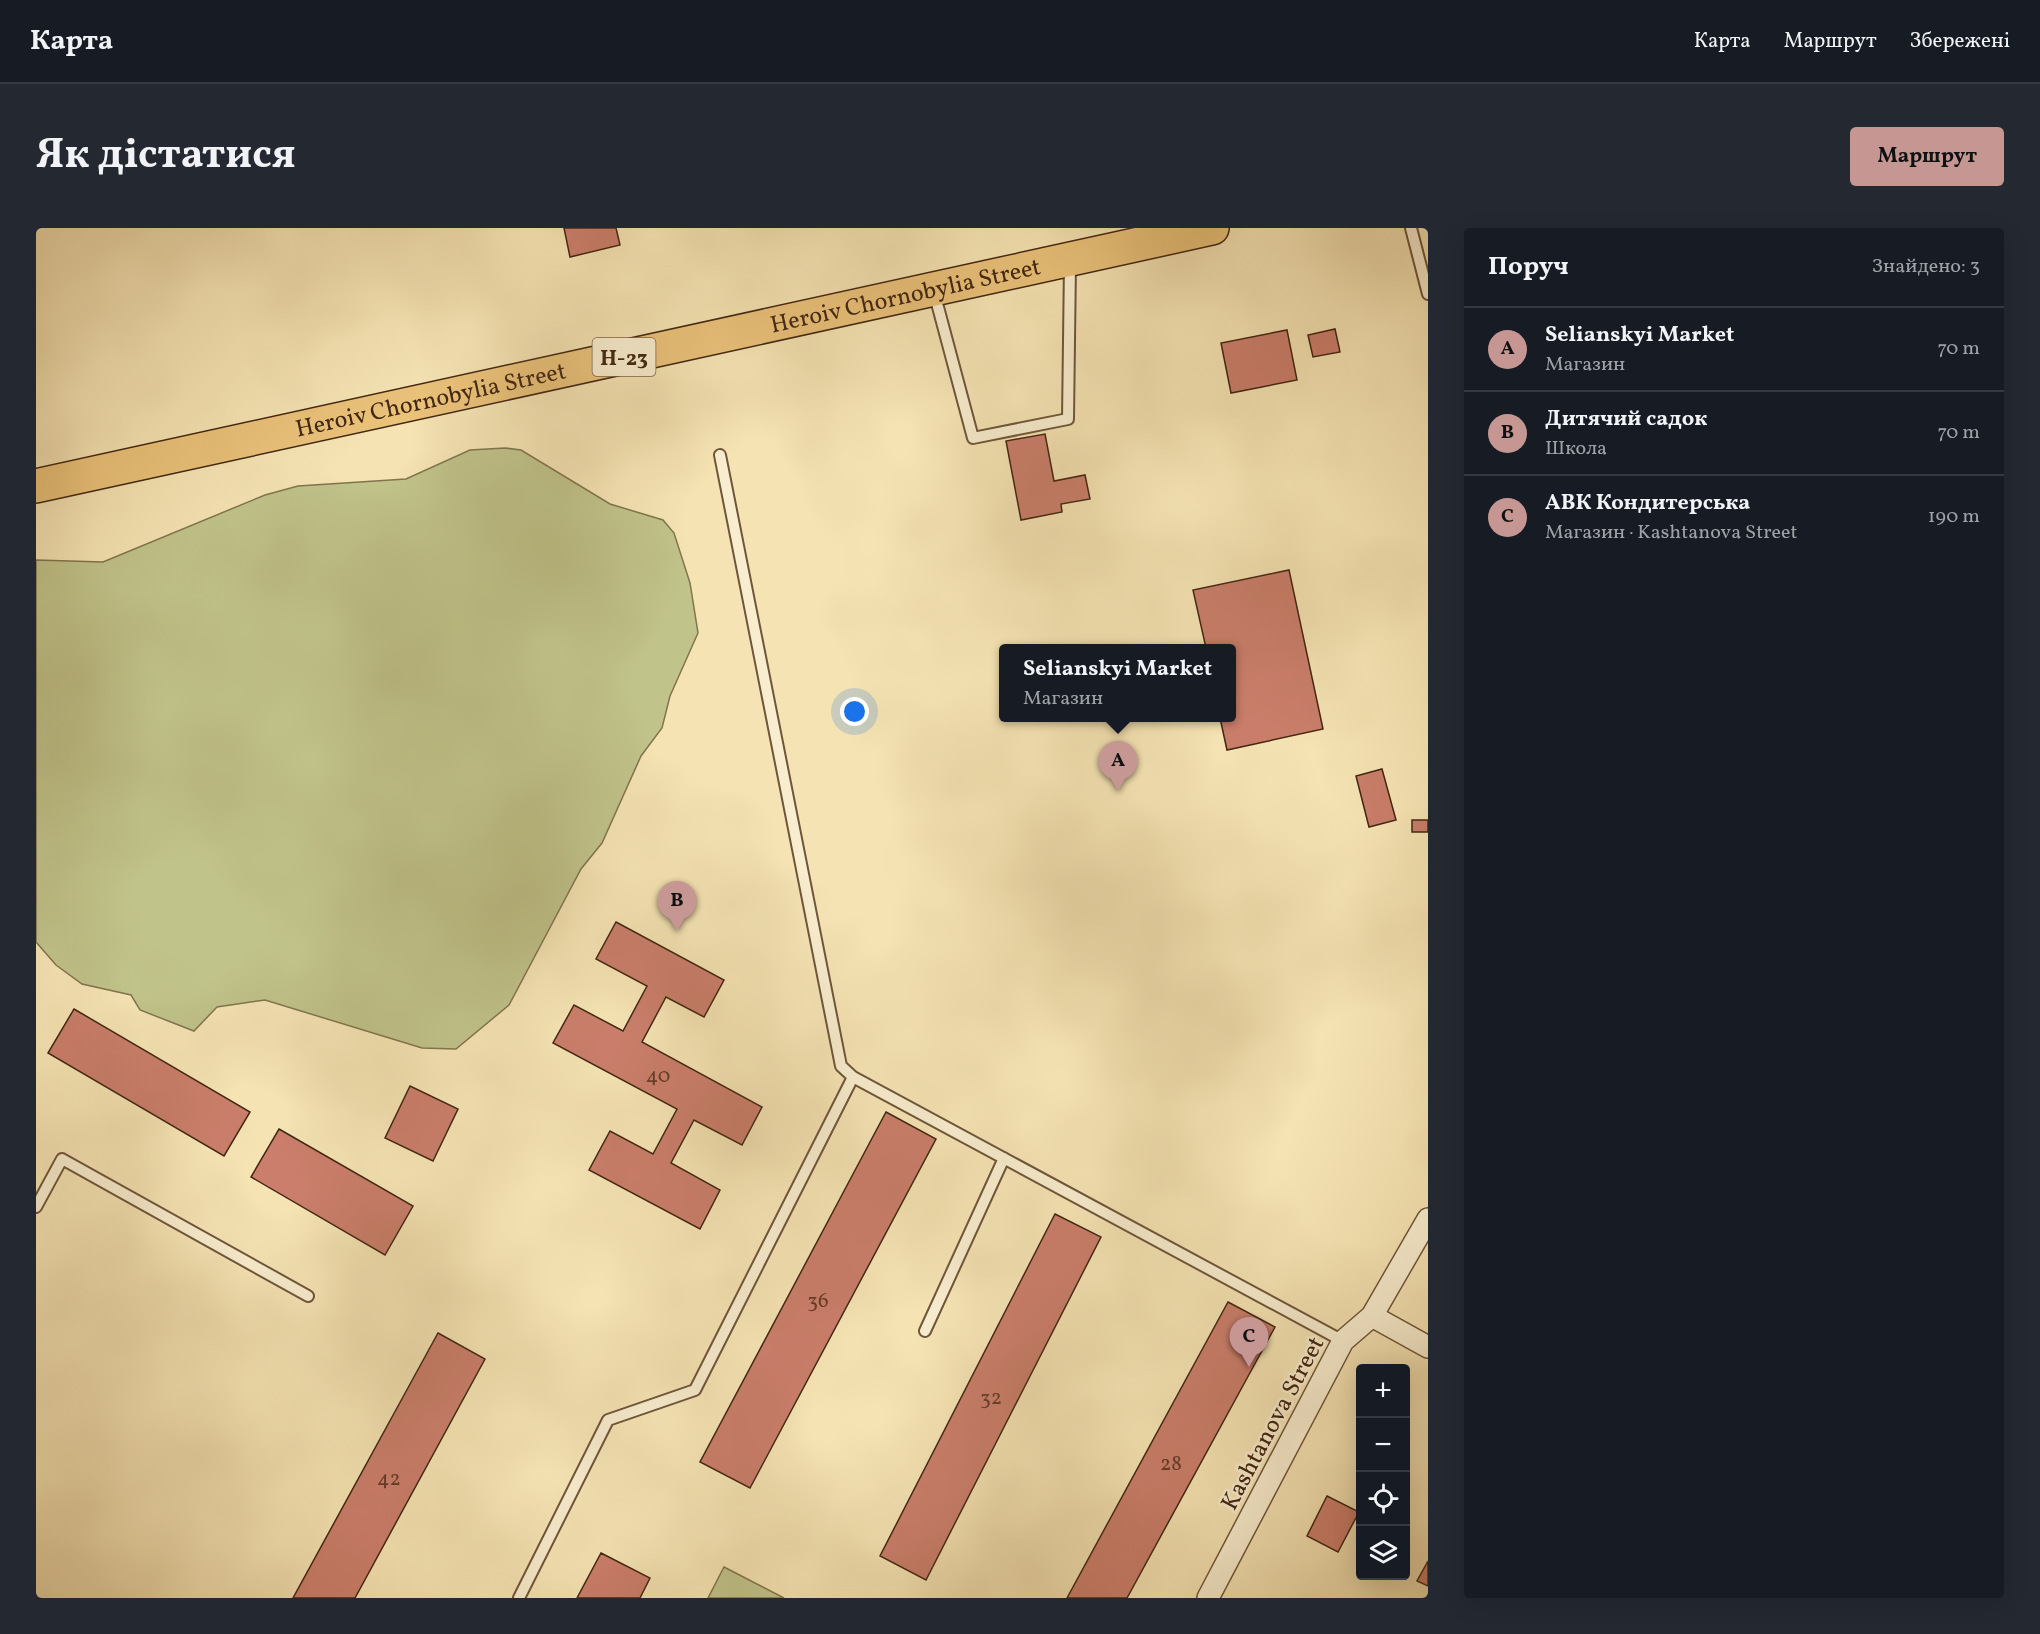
<!DOCTYPE html>
<html lang="uk">
<meta charset="utf-8">
<style>
body{margin:0;font-family:Vollkorn,serif;background:#242831;color:#f1f3f6}
.controls{position:absolute;right:18px;bottom:18px;display:grid;overflow:hidden;border-radius:6px;box-shadow:0 6px 24px #0002}
.controls button{width:54px;height:54px;display:grid;place-items:center;padding:0;border:0;border-bottom:2px solid #363941;background:#171b24;color:#f1f3f6;font:30px sans-serif}
.you{position:absolute;left:819px;top:484px;width:21px;height:21px;margin:-15px;border:4px solid #fff;border-radius:50%;background:#1a73e8;box-shadow:0 0 0 9px #1a73e833}
.badge{display:grid;place-items:center;width:39px;height:39px;border-radius:50%;background:#c59692;color:#111;font-size:20px;font-weight:700}
.pin{position:absolute;translate:-50% -50px;filter:drop-shadow(0 2px 3px #0008)}
.pin::after{content:'';position:absolute;top:32px;width:21px;height:18px;background:inherit;clip-path:polygon(0 0,100% 0,50% 100%)}
.popup{position:absolute;left:963px;top:416px;width:237px;height:78px;box-sizing:border-box;display:grid;place-content:center;border-radius:6px;background:#171b24;filter:drop-shadow(0 2px 4px #0005);font-size:20px;white-space:nowrap;color:#9ea1a6}
.popup b{font-size:22px;color:#f1f3f6}
.popup::after{content:'';position:absolute;left:50%;top:100%;margin-left:-12px;border:12px solid transparent;border-top-color:#171b24}
.list{margin:0;padding:0;list-style:none}
h2{display:flex;justify-content:space-between;align-items:center;height:78px;margin:0;padding:0 24px;font-size:26px}
h2 small{font-size:20px;font-weight:400;color:#9ea1a6}
.list li{display:grid;grid-template-columns:39px 1fr auto;gap:18px;align-items:center;box-sizing:border-box;height:84px;padding:0 24px;border-top:2px solid #363941}
.list b{display:block;font-size:22px;white-space:nowrap}
.list p{margin:0;font-size:20px;white-space:nowrap;color:#9ea1a6}
.list em{font-size:20px;font-style:normal;color:#9ea1a6}
.icon{flex:none;width:33px;height:33px;fill:none;stroke:currentColor;stroke-width:2;stroke-linecap:round;stroke-linejoin:round}
.map{position:relative;flex:none;width:1392px;height:1370px;overflow:hidden;border-radius:6px}
header{display:flex;align-items:center;gap:36px;box-sizing:border-box;height:84px;padding:0 30px;background:#171b24;border-bottom:2px solid #363941}
header strong{font-size:28px}
nav{display:flex;gap:33px;margin-inline-start:auto;font-size:21px}
.intro{display:flex;align-items:center;justify-content:space-between;box-sizing:border-box;height:144px;padding:0 36px}
h1{margin:0;font-size:42px}
.button{padding:15px 27px;border-radius:6px;background:#c59692;color:#111;font-size:21px;font-weight:700}
main{display:flex;gap:36px;padding:0 36px}
aside{flex:1;background:#171b24;border-radius:6px;box-shadow:0 6px 24px #0002}
.map>svg:first-child{display:block}
</style>
<header>
<strong>Карта</strong>
<nav><a>Карта</a><a>Маршрут</a><a>Збережені</a></nav>
</header>
<div class="intro"><h1>Як дістатися</h1><a class="button">Маршрут</a></div>
<main>
<div class="map">
<svg width="1392" height="1370" viewBox="0 0 1392 1370">
<rect width="100%" height="100%" fill="#f5e3b3"/>
<filter id="stains"><feTurbulence type="fractalNoise" baseFrequency=".00333" numOctaves="4"/><feColorMatrix values="0 0 0 0 .2 0 0 0 0 .09 0 0 0 0 .02 0 0 0 .5 -.17"/></filter>
<radialGradient id="worn" r=".72"><stop offset=".6" stop-color="#630" stop-opacity="0"/><stop offset="1" stop-color="#630" stop-opacity=".3"/></radialGradient>
<path fill="#c0c38a" stroke="#81754e" stroke-width="1.5" d="M469 220 485 222 574 276 627 292 638 305 654 355 662 405 634 468 626 500 605 528 566 615 545 641 473 777 420 821 386 820 229 772 181 779 158 803 104 782 95 767 46 756 20 737 0 714V332L67 334 229 267 262 258 370 251 434 222Z
M688 1339 748 1370H672Z"/>
<path fill="#ca7e6b" stroke="#422712" stroke-width="1.5" d="M528 0H580L584 17 534 29Z
M1299 101 1304 124 1277 129 1272 107Z
M1251 102 1261 152 1195 165 1185 115Z
M1009 206 1018 253 1049 247 1054 271 1025 276 1026 284 985 292 970 213Z
M1253 342 1287 501 1191 522 1184 490H1196V420H1170L1157 362Z
M1346 541 1360 592 1333 599 1320 548Z
M1376 592H1392V604H1376Z
M580 694 688 752 668 789 630 769 606 814 726 879 706 917 658 892 635 935 684 962 664 1001 553 942 574 903 617 926 641 881 517 815 538 777 587 803 611 758 560 731Z
M38 781 214 884 188 928 12 825Z
M374 858 422 881 397 933 349 910Z
M850 884 900 911 714 1260 664 1234Z
M243 901 377 978 349 1027 215 949Z
M1019 986 1065 1009 890 1352 844 1328Z
M1192 1074 1239 1099 1091 1370H1031Z
M402 1105 449 1131 319 1370H257Z
M1291 1268 1323 1284 1302 1324 1271 1308Z
M565 1325 614 1350 604 1370H541Z
M1392 1333V1358L1381 1353Z"/>
<g fill="none" stroke-linecap="round" stroke-linejoin="round">
<g stroke="#6f563a" stroke-width="14">
<path id="service" d="M1375 0 1392 66
M898 64 937 210 1032 191 1034 35
M684 227 805 838 817 849 1307 1113
M0 979 26 931 272 1068
M889 1103 968 930
M483 1370 572 1192 659 1162 817 849"/>
</g>
<g stroke="#6f563a" stroke-width="24">
<path id="minor" d="M1336 1088 1392 1119
M1172 1370 1307 1113 1336 1088 1392 991"/>
</g>
<g stroke="#422712" stroke-width="36">
<g id="primary">
<path id="s1" d="M0 258 1176 0"/>
</g>
</g>
<use href="#service" stroke="#f8edce" stroke-width="10"/>
<use href="#minor" stroke="#f8edce" stroke-width="21"/>
<use href="#primary" stroke="#eac27a" stroke-width="33"/>
</g>
<g text-anchor="middle" stroke-width="5" stroke-linejoin="round" paint-order="stroke">
<g font-size="21" fill="#643d28">
<text x="622" y="854">40</text>
<text x="782" y="1079">36</text>
<text x="955" y="1176">32</text>
<text x="1135" y="1242">28</text>
<text x="353" y="1257">42</text>
</g>
<rect fill="#f8edce" stroke="#79624a" stroke-width="1.5" x="556.5" y="110" width="63" height="38" rx="4.5"/>
<g font-size="22" font-weight="bold" fill="#422712">
<text x="588" y="137">Н-23</text>
</g>
<g font-size="24" fill="#422712" stroke="#f8edce">
<text dy="8" stroke="none"><textPath href="#s1" startOffset="890">Heroiv Chornobylia Street</textPath></text>
<text dy="8" stroke="none"><textPath href="#s1" startOffset="404">Heroiv Chornobylia Street</textPath></text>
<text transform="translate(1236 1195) rotate(-62)" y="8">Kashtanova Street</text>
</g>
</g>
<rect width="100%" height="100%" filter="url(#stains)"/>
<rect width="100%" height="100%" fill="url(#worn)"/>
</svg>
<div class="controls">
<button>+</button>
<button>−</button>
<button><svg class="icon" aria-label="locate" viewBox="0 0 24 24"><circle cx="12" cy="12" r="6"/><path d="M12 2v4M12 18v4M2 12h4M18 12h4"/></svg></button>
<button><svg class="icon" aria-label="layers" viewBox="0 0 24 24"><path d="M12 4l9 5-9 5-9-5zM3 14l9 5 9-5"/></svg></button>
</div>
<div class="you"></div>
<div class="pin badge" style="left:1082px;top:563px">A</div>
<div class="popup"><b>Selianskyi Market</b>Магазин</div>
<div class="pin badge" style="left:641px;top:703px">B</div>
<div class="pin badge" style="left:1213px;top:1139px">C</div>
</div>
<aside>
<h2>Поруч<small>Знайдено: 3</small></h2>
<ul class="list">
<li><span class="badge">A</span><div><b>Selianskyi Market</b><p>Магазин</p></div><em>70 m</em></li>
<li><span class="badge">B</span><div><b>Дитячий садок</b><p>Школа</p></div><em>70 m</em></li>
<li><span class="badge">C</span><div><b>АВК Кондитерська</b><p>Магазин · Kashtanova Street</p></div><em>190 m</em></li>
</ul>
</aside>
</main>
